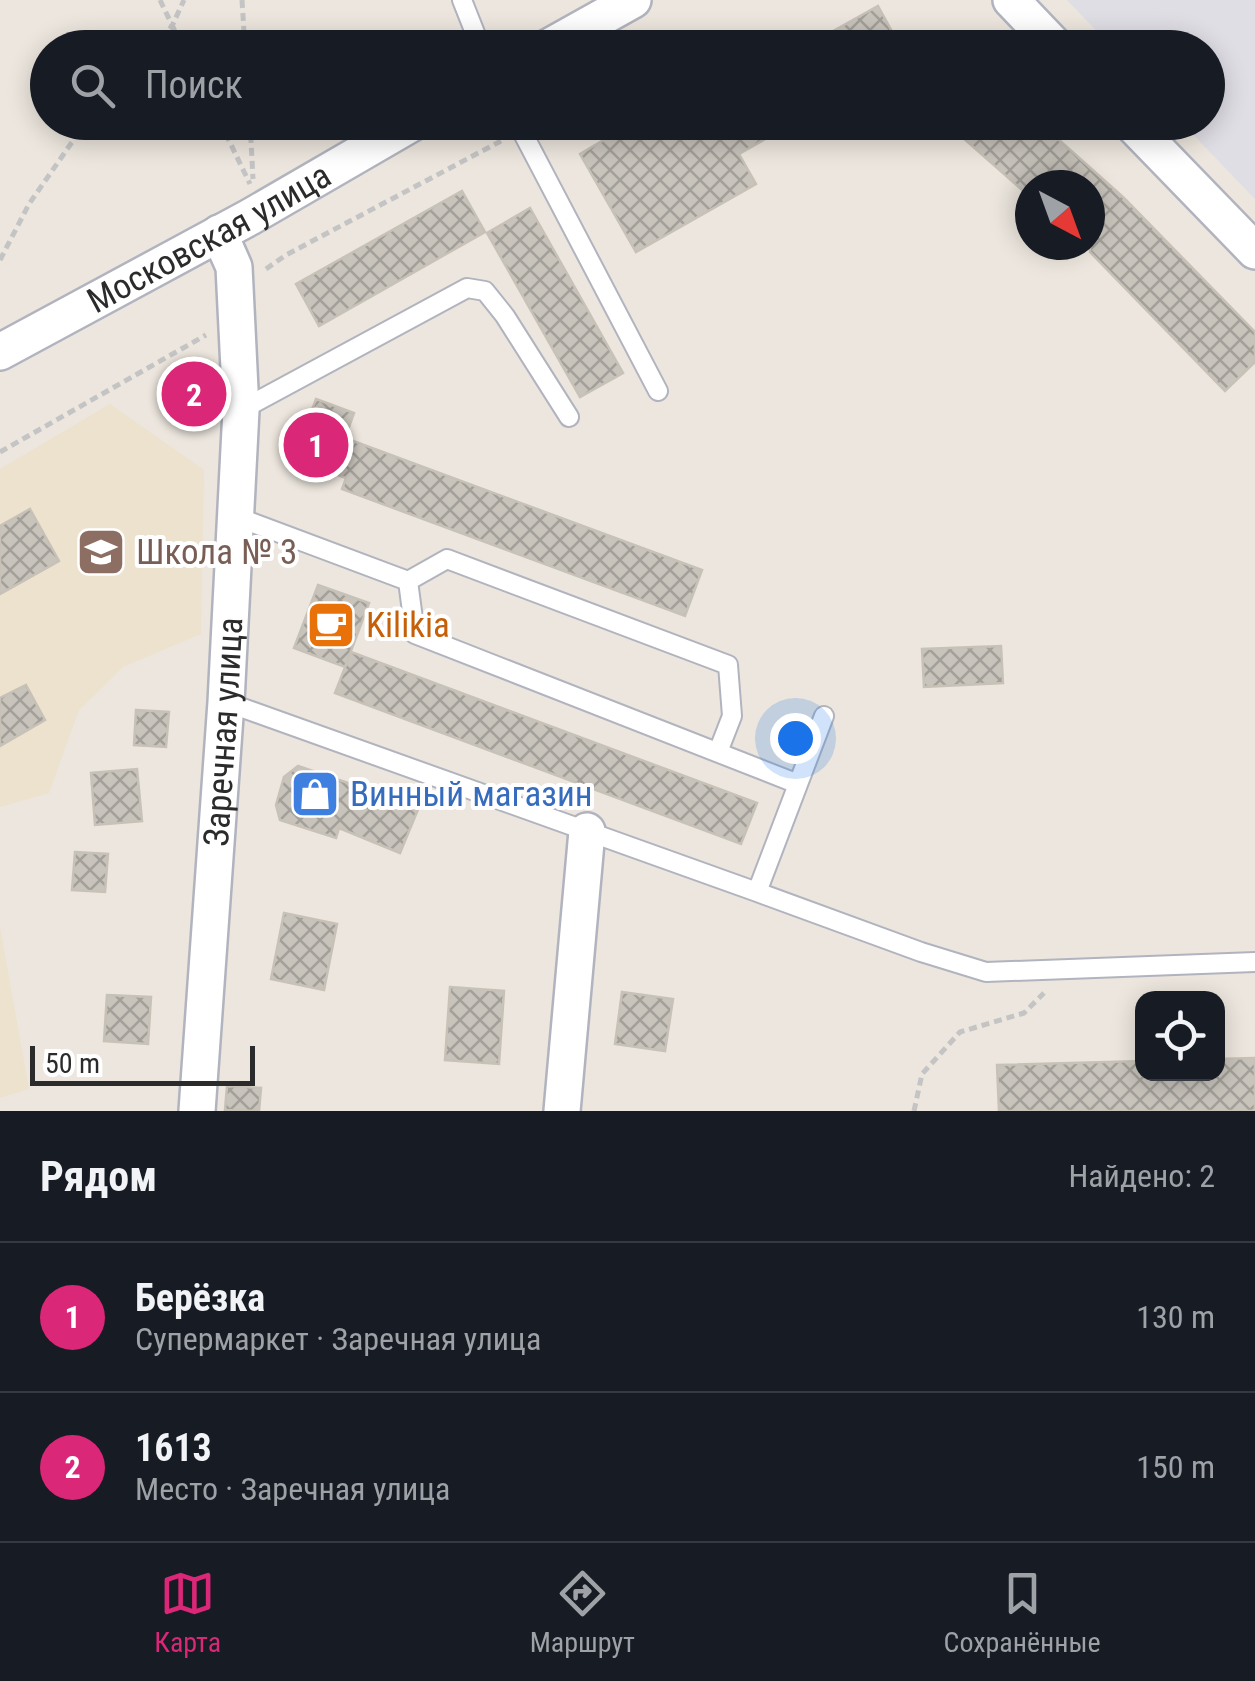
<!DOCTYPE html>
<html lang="ru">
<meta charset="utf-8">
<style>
body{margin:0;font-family:"Roboto Condensed",sans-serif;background:#20242c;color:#f1f3f6}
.controls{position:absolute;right:30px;bottom:30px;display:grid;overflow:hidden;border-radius:20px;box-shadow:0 5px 25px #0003}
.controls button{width:90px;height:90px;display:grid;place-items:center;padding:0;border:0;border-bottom:2px solid #363941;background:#171b24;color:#f1f3f6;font:50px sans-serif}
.compass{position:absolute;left:1015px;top:170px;width:90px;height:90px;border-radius:50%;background:#171b24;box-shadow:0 5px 25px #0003;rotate:139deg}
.scale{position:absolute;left:30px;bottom:25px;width:225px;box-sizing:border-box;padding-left:10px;border:5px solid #2b2b2b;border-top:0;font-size:28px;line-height:35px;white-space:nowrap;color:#2b2b2b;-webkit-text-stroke:8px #fff;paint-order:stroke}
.you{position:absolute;left:795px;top:738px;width:35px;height:35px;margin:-25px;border:8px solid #fff;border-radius:50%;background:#1a73e8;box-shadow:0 0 0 15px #1a73e833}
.badge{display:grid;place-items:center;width:65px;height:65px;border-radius:50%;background:#db2777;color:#fff;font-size:32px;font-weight:700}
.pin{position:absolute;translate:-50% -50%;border:5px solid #fff;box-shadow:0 2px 10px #0006}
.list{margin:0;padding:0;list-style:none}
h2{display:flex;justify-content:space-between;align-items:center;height:130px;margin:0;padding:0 40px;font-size:42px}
h2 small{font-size:32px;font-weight:400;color:#9ea1a6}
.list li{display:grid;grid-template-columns:65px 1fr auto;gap:30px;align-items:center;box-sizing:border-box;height:150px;padding:0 40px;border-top:2px solid #363941}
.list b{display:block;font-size:38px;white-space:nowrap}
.list p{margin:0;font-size:32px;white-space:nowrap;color:#9ea1a6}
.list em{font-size:32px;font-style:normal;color:#9ea1a6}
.icon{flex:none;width:55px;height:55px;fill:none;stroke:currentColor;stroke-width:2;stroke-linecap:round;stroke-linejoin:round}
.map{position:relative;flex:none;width:1255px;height:1111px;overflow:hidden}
.search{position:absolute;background:#171b24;box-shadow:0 5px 25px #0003;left:30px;right:30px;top:30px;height:110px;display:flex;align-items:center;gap:25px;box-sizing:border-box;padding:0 35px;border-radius:55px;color:#9ea1a6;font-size:38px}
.sheet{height:430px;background:#171b24}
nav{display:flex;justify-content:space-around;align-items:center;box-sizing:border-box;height:140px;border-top:2px solid #363941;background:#171b24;font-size:28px;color:#9ea1a6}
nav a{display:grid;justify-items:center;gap:5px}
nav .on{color:#db2777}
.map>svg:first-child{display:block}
</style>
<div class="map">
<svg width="1255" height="1111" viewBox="0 0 1255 1111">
<defs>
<pattern id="building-cross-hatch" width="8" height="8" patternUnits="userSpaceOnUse" patternTransform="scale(2.5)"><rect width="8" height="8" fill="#c8c4bc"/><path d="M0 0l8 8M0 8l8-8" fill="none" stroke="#a39f99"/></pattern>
</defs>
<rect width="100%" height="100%" fill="#ece6de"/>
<path fill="#e0dee5" d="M1067 0H1255V199L1182 123 1208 122V48L1112 47Z"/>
<path fill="#ede2ce" d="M110 404 204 470 201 634 123 667 79 710 49 793 0 807V469Z
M0 927 29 1089 0 1098Z"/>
<path fill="url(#building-cross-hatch)" stroke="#c7c1b7" stroke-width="2.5" d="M878 6 901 48H803Z
M634 122H795L739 154 756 184 636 252 580 154Z
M945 122H1039L1124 198 1255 332V362L1225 391 1090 252V185H1030V197Z
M462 191 485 232 319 326 296 284Z
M530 208 623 373 580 397 487 233Z
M316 399 354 413 345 438 702 570 685 616 342 489 346 478 294 459Z
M30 509 59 561 0 594V526Z
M318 585 369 603 345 667 294 648Z
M1001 646 1003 683 924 687 922 649Z
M351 652 757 803 741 844 335 693Z
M26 685 45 720 0 746V698Z
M136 710 169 712 166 747 134 745Z
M298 766 419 807 400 853 339 828 336 838 280 820 276 805 284 777Z
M137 769 142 821 95 825 91 773Z
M75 852 108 854 105 892 72 890Z
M284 913 337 924 324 990 271 979Z
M450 987 504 991 499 1064 445 1060Z
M622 992 673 999 665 1051 615 1044Z
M107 995 151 997 148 1044 104 1041Z
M1255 1058V1111H999L997 1065 1142 1061V1074H1218V1059Z
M227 1086 261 1088 259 1111 225 1110Z"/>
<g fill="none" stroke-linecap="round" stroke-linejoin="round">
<g stroke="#b1b4be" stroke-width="22">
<path id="lane" d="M462 0 481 48
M517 122 658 391
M241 410 467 288 485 291 505 316 569 417
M237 517 408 581 415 634 798 784
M408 581 447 559 728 665 732 716 718 752
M226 702 757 892 824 716
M757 892 921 952 986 972 1255 962"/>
</g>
<g stroke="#b1b4be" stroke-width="40">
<g id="street">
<path d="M1011 0 1057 48"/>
<path d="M547 48 633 0"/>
<path d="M1130 122 1255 251"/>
<path id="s1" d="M0 352 250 217 414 122"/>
<path id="s2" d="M197 1111 226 702 241 410 234 267 219 233"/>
<path d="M562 1111 587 831"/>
</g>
</g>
<path stroke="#c4c4c4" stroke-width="5" stroke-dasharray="8 5" stroke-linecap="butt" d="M160 0 183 48
M242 0 245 48
M152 48 172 26 184 0
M220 122 250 184
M250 122 253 179
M0 260 29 204 86 122
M266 269 286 255 501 141
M0 452 206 335
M914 1111 922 1074 960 1032 1024 1013 1044 993"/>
<use href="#lane" stroke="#fff" stroke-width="18"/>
<use href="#street" stroke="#fff" stroke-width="35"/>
</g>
<defs>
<g id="school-square" transform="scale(2.5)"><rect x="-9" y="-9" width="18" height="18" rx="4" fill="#8d6e63" stroke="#fff"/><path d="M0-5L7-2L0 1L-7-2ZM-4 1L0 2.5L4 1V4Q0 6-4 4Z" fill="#fff"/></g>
<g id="cafe-square" transform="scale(2.5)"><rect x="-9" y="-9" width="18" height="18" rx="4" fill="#e8710a" stroke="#fff"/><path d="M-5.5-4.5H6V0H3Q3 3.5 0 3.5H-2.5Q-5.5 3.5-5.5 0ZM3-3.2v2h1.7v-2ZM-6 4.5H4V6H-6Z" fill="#fff"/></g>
<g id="shop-square" transform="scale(2.5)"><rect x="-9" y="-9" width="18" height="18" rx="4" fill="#3f7fe0" stroke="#fff"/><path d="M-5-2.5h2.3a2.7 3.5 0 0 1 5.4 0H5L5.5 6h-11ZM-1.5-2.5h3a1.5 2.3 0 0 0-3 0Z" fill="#fff"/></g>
</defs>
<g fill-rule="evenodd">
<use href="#school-square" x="101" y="552"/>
<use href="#cafe-square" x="331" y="625"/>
<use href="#shop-square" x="315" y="794"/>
</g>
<g text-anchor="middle" stroke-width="8" stroke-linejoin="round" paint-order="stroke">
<g font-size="35" fill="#2b2b2b" stroke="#fff">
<text dy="12" stroke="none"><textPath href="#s1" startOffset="238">Московская улица</textPath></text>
<text dy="12" stroke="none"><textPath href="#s2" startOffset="380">Заречная улица</textPath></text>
</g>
<g font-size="35" fill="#785e54" stroke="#fff" text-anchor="start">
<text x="136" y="564">Школа № 3</text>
</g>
<g font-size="35" fill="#c56008" stroke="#fff" text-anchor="start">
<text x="366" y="637">Kilikia</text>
</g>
<g font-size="35" fill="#366cbe" stroke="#fff" text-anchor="start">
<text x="350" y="806">Винный магазин</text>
</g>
</g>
</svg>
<div class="controls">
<button><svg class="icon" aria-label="locate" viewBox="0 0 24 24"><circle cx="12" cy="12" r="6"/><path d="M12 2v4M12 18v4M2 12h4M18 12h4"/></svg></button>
</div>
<svg class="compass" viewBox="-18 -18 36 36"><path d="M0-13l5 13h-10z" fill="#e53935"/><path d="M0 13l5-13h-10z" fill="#9ea1a6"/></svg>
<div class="scale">50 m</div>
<div class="you"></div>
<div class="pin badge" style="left:316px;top:445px">1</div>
<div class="pin badge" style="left:194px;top:394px">2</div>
<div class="search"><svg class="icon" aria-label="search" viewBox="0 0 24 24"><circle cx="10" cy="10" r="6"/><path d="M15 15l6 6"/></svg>Поиск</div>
</div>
<section class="sheet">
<h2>Рядом<small>Найдено: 2</small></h2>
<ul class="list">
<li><span class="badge">1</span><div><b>Берёзка</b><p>Супермаркет · Заречная улица</p></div><em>130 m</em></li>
<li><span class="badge">2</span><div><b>1613</b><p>Место · Заречная улица</p></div><em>150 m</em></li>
</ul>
</section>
<nav>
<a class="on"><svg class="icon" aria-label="map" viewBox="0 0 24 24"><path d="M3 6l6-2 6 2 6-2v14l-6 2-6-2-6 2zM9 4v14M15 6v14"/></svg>Карта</a>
<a><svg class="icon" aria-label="directions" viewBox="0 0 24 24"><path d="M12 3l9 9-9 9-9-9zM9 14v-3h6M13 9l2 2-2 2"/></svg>Маршрут</a>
<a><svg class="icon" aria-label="saved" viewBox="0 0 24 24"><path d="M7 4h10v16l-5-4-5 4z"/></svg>Сохранённые</a>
</nav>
